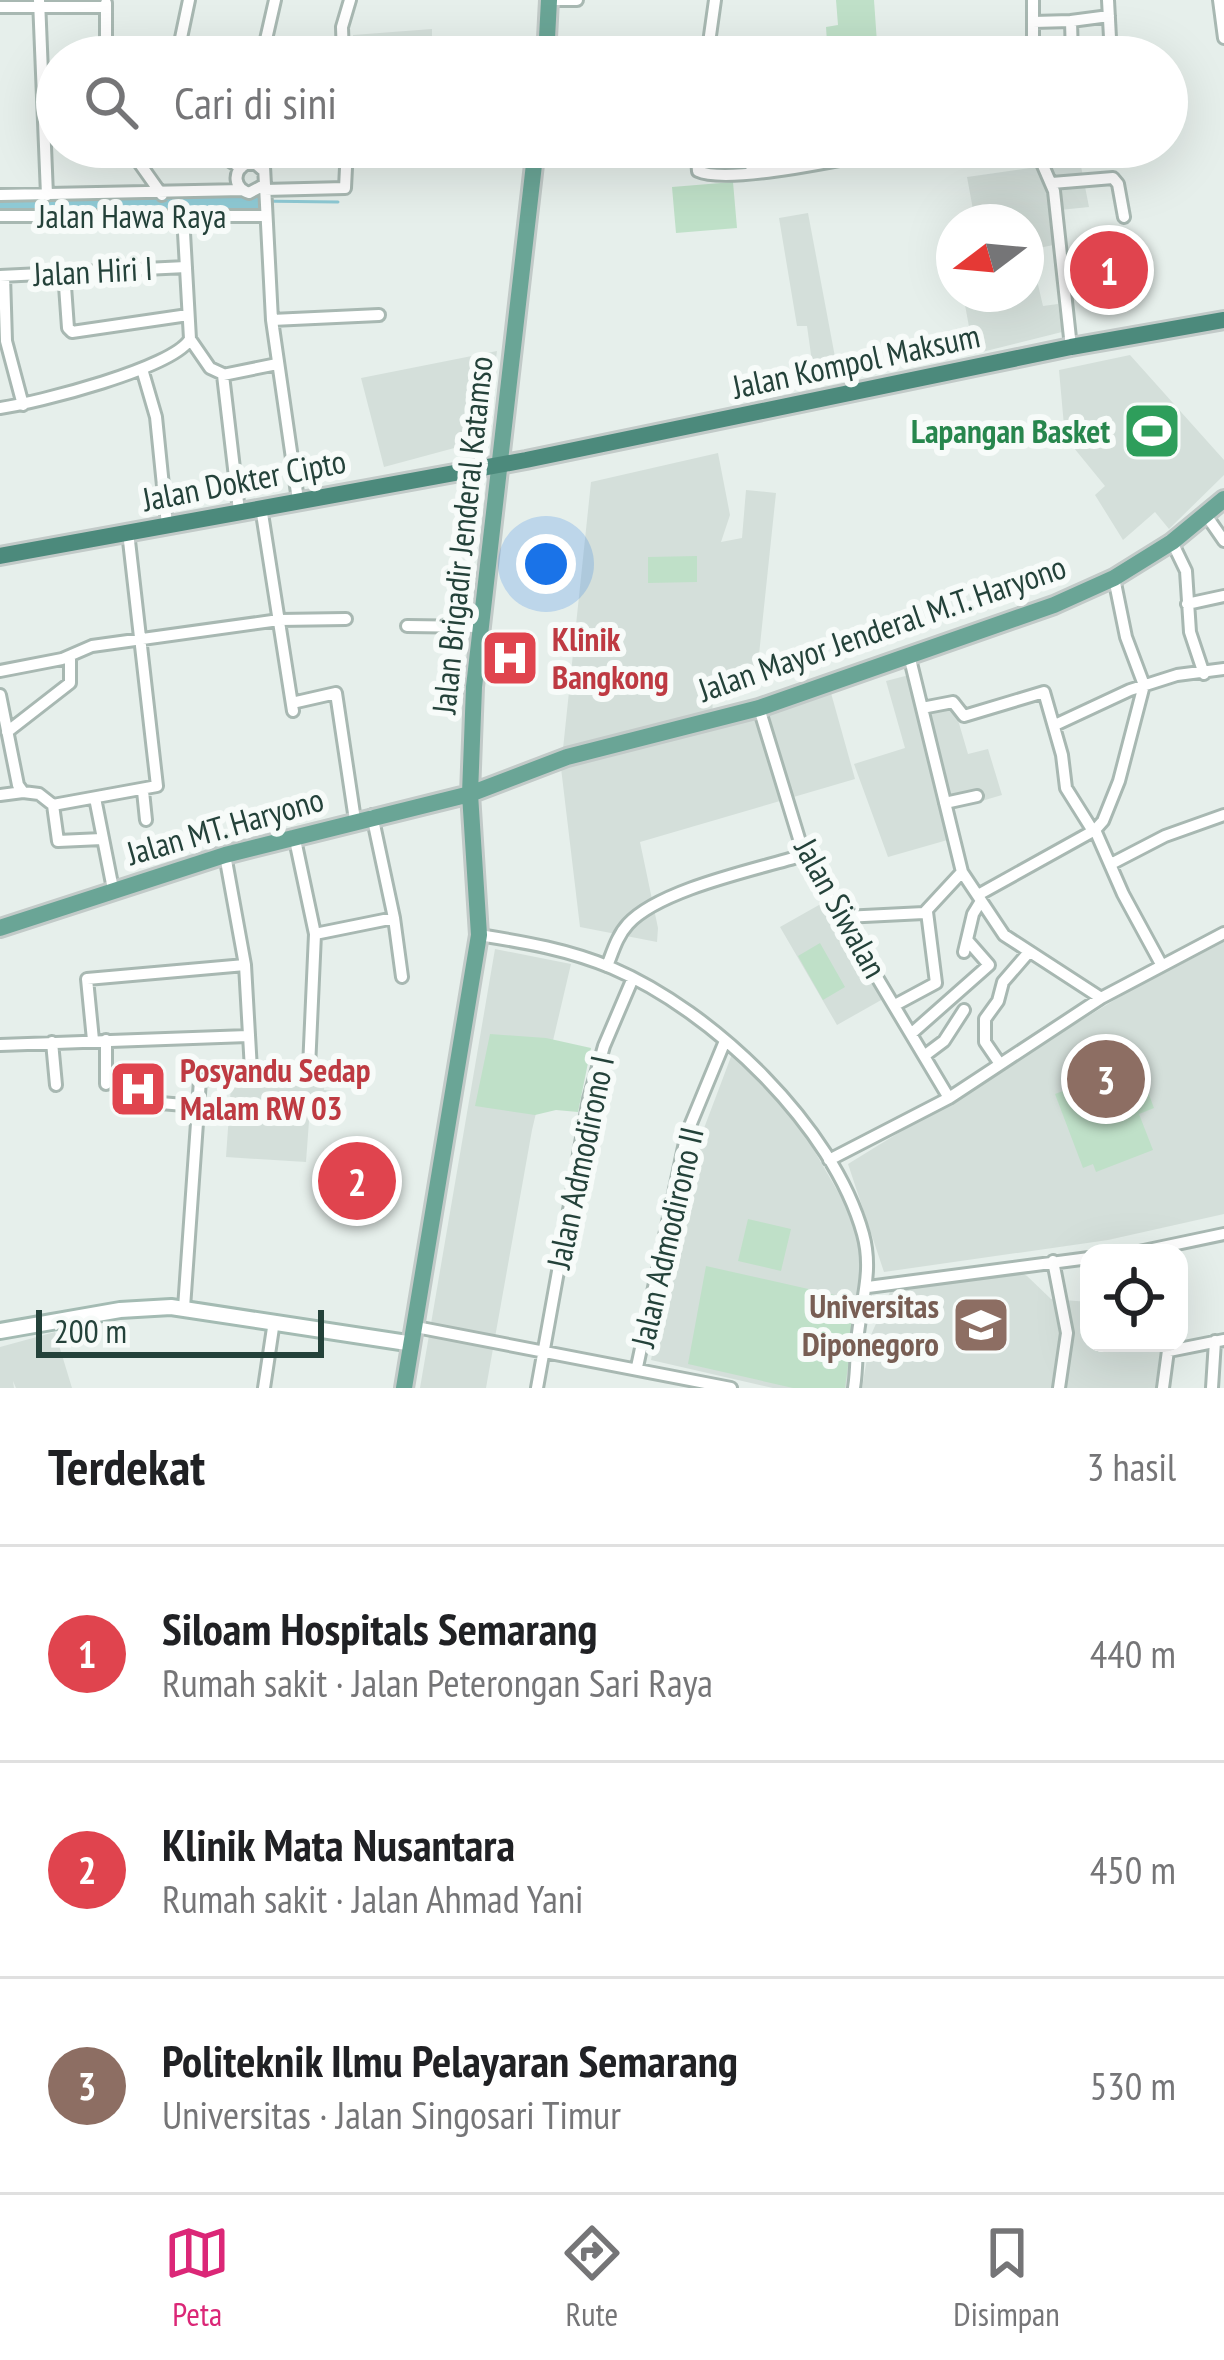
<!DOCTYPE html>
<html lang="id">
<meta charset="utf-8">
<style>
body{margin:0;font-family:"PT Sans Narrow",sans-serif;background:#f6f6f6;color:#202124}
.controls{position:absolute;right:36px;bottom:36px;display:grid;overflow:hidden;border-radius:24px;box-shadow:0 12px 48px #0002}
.controls button{width:108px;height:108px;display:grid;place-items:center;padding:0;border:0;border-bottom:3px solid #e0e0e0;background:#fff;color:#202124;font:60px sans-serif}
.compass{position:absolute;left:936px;top:204px;width:108px;height:108px;border-radius:50%;background:#fff;box-shadow:0 12px 48px #0002;rotate:254deg}
.scale{position:absolute;left:36px;bottom:30px;width:288px;box-sizing:border-box;padding-left:12px;border:6px solid #24423a;border-top:0;font-size:33px;line-height:42px;white-space:nowrap;color:#24423a;-webkit-text-stroke:9px #f7fbf9;paint-order:stroke}
.you{position:absolute;left:546px;top:564px;width:42px;height:42px;margin:-30px;border:9px solid #fff;border-radius:50%;background:#1a73e8;box-shadow:0 0 0 18px #1a73e833}
.badge{display:grid;place-items:center;width:78px;height:78px;border-radius:50%;background:#db2777;color:#fff;font-size:39px;font-weight:700}
.pin{position:absolute;translate:-50% -50%;border:6px solid #fff;box-shadow:0 3px 12px #0006}
.list{margin:0;padding:0;list-style:none}
h2{display:flex;justify-content:space-between;align-items:center;height:156px;margin:0;padding:0 48px;font-size:51px}
h2 small{font-size:39px;font-weight:400;color:#757577}
.list li{display:grid;grid-template-columns:78px 1fr auto;gap:36px;align-items:center;box-sizing:border-box;height:216px;padding:0 48px;border-top:3px solid #e0e0e0}
.list b{display:block;font-size:45px;white-space:nowrap}
.list p{margin:0;font-size:39px;white-space:nowrap;color:#757577}
.list em{font-size:39px;font-style:normal;color:#757577}
.icon{flex:none;width:66px;height:66px;fill:none;stroke:currentColor;stroke-width:2;stroke-linecap:round;stroke-linejoin:round}
.map{position:relative;flex:none;width:1224px;height:1388px;overflow:hidden}
.search{position:absolute;background:#fff;box-shadow:0 12px 48px #0002;left:36px;right:36px;top:36px;height:132px;display:flex;align-items:center;gap:30px;box-sizing:border-box;padding:0 42px;border-radius:66px;color:#757577;font-size:45px}
.sheet{height:804px;background:#fff}
nav{display:flex;justify-content:space-around;align-items:center;box-sizing:border-box;height:168px;border-top:3px solid #e0e0e0;background:#fff;font-size:33px;color:#757577}
nav a{display:grid;justify-items:center;gap:6px}
nav .on{color:#db2777}
.map>svg:first-child{display:block}
</style>
<div class="map">
<svg width="1224" height="1388" viewBox="0 0 1224 1388">
<rect width="100%" height="100%" fill="#e6efeb"/>
<path fill="#d4dfda" d="M432 29V57H353V35Z
M1080 161 1089 207 1050 211 1053 245 1030 250 1043 306 1058 304 1062 332 974 354 963 294H1026V222H964V218L974 215 967 177Z
M808 213 835 357 845 356 848 376 815 383 807 326H797L779 218Z
M497 351 484 440 384 467 361 378Z
M1130 355 1224 460V475L1169 529 1155 512 1123 540 1095 495 1105 486 1065 437 1059 370Z
M718 453 730 515 721 542 742 538 746 490 776 493 756 683 713 695 712 720 831 693 855 779 640 842 658 928 657 942 580 927 561 768 591 482Z
M909 675 920 712 953 703 968 754 988 749 1002 795 951 810 958 837 888 857 854 764 905 748 886 681Z
M826 901 883 999 837 1025 780 927Z
M1224 942V1214L1108 1240 884 1272 848 1164 1129 991Z
M495 949 571 964 532 1130 486 1388H420Z
M732 1054 800 1126 860 1230V1290L846 1388H773L651 1360 689 1168Z
M232 1071 325 1078 324 1090 334 1091 332 1122 309 1121 306 1162 226 1157Z
M1012 1268 1027 1276 1051 1299 1089 1302V1343H1166L1159 1388H862L871 1335 890 1292Z
M55 1332 72 1388H16L13 1381 14 1388H0V1347Z"/>
<path fill="#bfe0c8" d="M836 0H874L878 57H828L826 27 838 25Z
M733 182 737 228 676 233 672 187Z
M1160 406 1178 427 1145 456 1127 436Z
M697 556V582L648 583V557Z
M820 943 845 987 823 1000 798 956Z
M490 1034 546 1038 591 1048 578 1112 556 1110 535 1115 475 1106Z
M1137 1063 1154 1108 1139 1114 1153 1150 1096 1172 1093 1164 1083 1168 1055 1094Z
M748 1219 791 1229 781 1271 738 1261Z
M706 1266 857 1300 845 1388H793L688 1364Z"/>
<g fill="none" stroke-linecap="round" stroke-linejoin="round">
<path stroke="#8ec9d4" stroke-width="3" d="M254 201 338 202"/>
<path stroke="#8ec9d4" stroke-width="18" d="M0 205 254 201"/>
<g stroke="#a8b8b2" stroke-width="16">
<path id="minor" d="M39 0 47 195
M549 0H577
M1108 0 1111 57
M1219 0 1224 38
M106 3V57
M0 7H106
M1033 22 1071 21
M177 57 189 0
M262 57 275 0
M343 57 342 27 350 0
M707 57 715 0
M977 57H994
M1033 57V0
M1072 57 1071 21 1109 16
M128 147 162 195
M209 147 241 168
M263 147 272 320 298 500
M696 147 698 171C730 186 866 154 907 147
M749 147 752 173
M1035 147 1054 191 1071 347
M347 151H408
M264 171 256 164H246C232 172 234 188 249 193L264 185
M1052 183 1113 178 1118 184 1124 217
M264 190 345 188 347 147
M0 195 243 190
M0 216H265
M64 272 68 328 72 332 188 315
M0 276 186 267
M4 276 6 341 23 405
M272 320 379 315
M190 339 210 368 223 374
M142 369 156 417 167 525
M0 408C36 403 174 368 190 339L183 215
M261 507 293 711
M239 511 223 375 277 364
M1206 515 1224 541
M1172 542 1186 571 1190 632 1204 674
M1114 578 1126 637 1144 685 1119 781 1103 821 1095 830 1123 894 1161 964
M1187 604 1224 596
M407 626 480 627
M909 655 962 872 1004 935 1101 998
M0 671 62 659 92 646 279 620 346 619
M0 695 18 785 23 792 39 794 53 805 157 786 128 532
M292 703 336 693 355 820
M759 708 804 855 949 1098
M922 708 953 702 964 716 1044 692 1062 755 1066 788 1093 831
M1055 725 1130 690 1177 675 1224 669
M7 732 70 683V656
M143 791 146 820
M0 795 23 792
M95 798 113 889
M945 803 977 796
M53 805 58 841 102 839
M372 815 394 918 402 977
M225 855 245 965 251 1070
M1111 864 1165 836 1224 815
M978 895 1095 830
M844 917 924 913 962 872
M315 934 394 918
M479 935C524 942 570 950 612 968 713 1011 833 1126 863 1234 873 1270 862 1299 858 1333 856 1352 857 1370 854 1388
M964 952 973 914 981 901
M607 966C613 951 617 936 628 924 660 889 758 869 804 855
M895 1005 936 983 927 912
M912 1033 989 965 968 941
M93 1040 87 979 245 965
M106 1040V1084
M52 1042 56 1085
M0 1045 248 1036
M924 1056 944 1041 964 1010
M1000 1064 985 1042V1019L998 1001 1003 982 1029 952
M137 1101 196 1106
M829 1160 949 1098 1101 998 1224 933
M1134 1253 1224 1234
M1053 1261 1067 1333 1059 1388
M868 1287 1089 1258
M184 1308 200 1080 227 1077 235 1069 304 1072 309 1068 315 934 294 835
M416 1327 731 1388
M1169 1351 1224 1340
M637 1367 687 1133 725 1041
M264 1388 274 1321
M537 1388 589 1099 604 1046 633 978
M1163 1388 1169 1343
M1212 1388 1215 1341"/>
</g>
<g stroke="#a4bbb3" stroke-width="20">
<path id="secondary" d="M0 1331 120 1310 171 1307 407 1343"/>
</g>
<g stroke="#c2cac8" stroke-width="22">
<path id="primary" d="M546 57 549 0
M0 928 225 855 470 794 567 757 759 708 1054 605 1114 578 1172 542 1224 499
M404 1388 479 935 470 794 474 687 536 147"/>
</g>
<g stroke="#c2cac8" stroke-width="22">
<path id="trunk" d="M0 556 526 460 1071 347 1224 320"/>
</g>
<use href="#minor" stroke="#fff" stroke-width="10"/>
<use href="#secondary" stroke="#fff" stroke-width="14"/>
<use href="#primary" stroke="#6aa596" stroke-width="16"/>
<use href="#trunk" stroke="#4c8a7c" stroke-width="16"/>
</g>
<defs>
<g id="stadium-square" transform="scale(3)"><rect x="-9" y="-9" width="18" height="18" rx="4" fill="#2e9e5b" stroke="#f7fbf9"/><path d="M0-5a6.5 5 0 1 0 0 10a6.5 5 0 1 0 0-10ZM-3.5-1.8h7v3.6h-7Z" fill="#fff"/></g>
<g id="hospital-square" transform="scale(3)"><rect x="-9" y="-9" width="18" height="18" rx="4" fill="#e0444e" stroke="#f7fbf9"/><path d="M-5-5h3v3.5h4V-5h3V5h-3V1.5h-4V5h-3Z" fill="#fff"/></g>
<g id="university-square" transform="scale(3)"><rect x="-9" y="-9" width="18" height="18" rx="4" fill="#8d6e63" stroke="#f7fbf9"/><path d="M0-5L7-2L0 1L-7-2ZM-4 1L0 2.5L4 1V4Q0 6-4 4Z" fill="#fff"/></g>
</defs>
<g fill-rule="evenodd">
<use href="#stadium-square" x="1152" y="431"/>
<use href="#hospital-square" x="510" y="658"/>
<use href="#hospital-square" x="138" y="1089"/>
<use href="#university-square" x="981" y="1325"/>
</g>
<g text-anchor="middle" stroke-width="12" stroke-linejoin="round" paint-order="stroke">
<g font-size="33" fill="#24423a" stroke="#f7fbf9">
<text x="132" y="228">Jalan Hawa Raya</text>
<text transform="translate(93 271) rotate(-3)" y="12">Jalan Hiri I</text>
<text transform="translate(856 361) rotate(-12)" y="12">Jalan Kompol Maksum</text>
<text transform="translate(244 480) rotate(-11)" y="12">Jalan Dokter Cipto</text>
<text transform="translate(462 535) rotate(-84)" y="12">Jalan Brigadir Jenderal Katamso</text>
<text transform="translate(882 628) rotate(-19)" y="12">Jalan Mayor Jenderal M.T. Haryono</text>
<text transform="translate(225 826) rotate(-16)" y="12">Jalan MT. Haryono</text>
<text transform="translate(841 908) rotate(61)" y="12">Jalan Siwalan</text>
<text transform="translate(580 1162) rotate(-78)" y="12">Jalan Admodirono I</text>
<text transform="translate(667 1237) rotate(-77)" y="12">Jalan Admodirono II</text>
</g>
<g font-size="33" font-weight="bold" fill="#27864d" stroke="#f7fbf9" text-anchor="end">
<text x="1110" y="443">Lapangan Basket</text>
</g>
<g font-size="33" font-weight="bold" fill="#be3a42" stroke="#f7fbf9" text-anchor="start">
<text x="552" y="651">Klinik<tspan x="552" dy="38">Bangkong</tspan></text>
<text x="180" y="1082">Posyandu Sedap<tspan x="180" dy="38">Malam RW 03</tspan></text>
</g>
<g font-size="33" font-weight="bold" fill="#785e54" stroke="#f7fbf9" text-anchor="end">
<text x="939" y="1318">Universitas<tspan x="939" dy="38">Diponegoro</tspan></text>
</g>
</g>
</svg>
<div class="controls">
<button><svg class="icon" aria-label="locate" viewBox="0 0 24 24"><circle cx="12" cy="12" r="6"/><path d="M12 2v4M12 18v4M2 12h4M18 12h4"/></svg></button>
</div>
<svg class="compass" viewBox="-18 -18 36 36"><path d="M0-13l5 13h-10z" fill="#e53935"/><path d="M0 13l5-13h-10z" fill="#757577"/></svg>
<div class="scale">200 m</div>
<div class="you"></div>
<div class="pin badge" style="left:1109px;top:270px;background:#e0444e">1</div>
<div class="pin badge" style="left:357px;top:1181px;background:#e0444e">2</div>
<div class="pin badge" style="left:1106px;top:1079px;background:#8d6e63">3</div>
<div class="search"><svg class="icon" aria-label="search" viewBox="0 0 24 24"><circle cx="10" cy="10" r="6"/><path d="M15 15l6 6"/></svg>Cari di sini</div>
</div>
<section class="sheet">
<h2>Terdekat<small>3 hasil</small></h2>
<ul class="list">
<li><span class="badge" style="background:#e0444e">1</span><div><b>Siloam Hospitals Semarang</b><p>Rumah sakit · Jalan Peterongan Sari Raya</p></div><em>440 m</em></li>
<li><span class="badge" style="background:#e0444e">2</span><div><b>Klinik Mata Nusantara</b><p>Rumah sakit · Jalan Ahmad Yani</p></div><em>450 m</em></li>
<li><span class="badge" style="background:#8d6e63">3</span><div><b>Politeknik Ilmu Pelayaran Semarang</b><p>Universitas · Jalan Singosari Timur</p></div><em>530 m</em></li>
</ul>
</section>
<nav>
<a class="on"><svg class="icon" aria-label="map" viewBox="0 0 24 24"><path d="M3 6l6-2 6 2 6-2v14l-6 2-6-2-6 2zM9 4v14M15 6v14"/></svg>Peta</a>
<a><svg class="icon" aria-label="directions" viewBox="0 0 24 24"><path d="M12 3l9 9-9 9-9-9zM9 14v-3h6M13 9l2 2-2 2"/></svg>Rute</a>
<a><svg class="icon" aria-label="saved" viewBox="0 0 24 24"><path d="M7 4h10v16l-5-4-5 4z"/></svg>Disimpan</a>
</nav>
